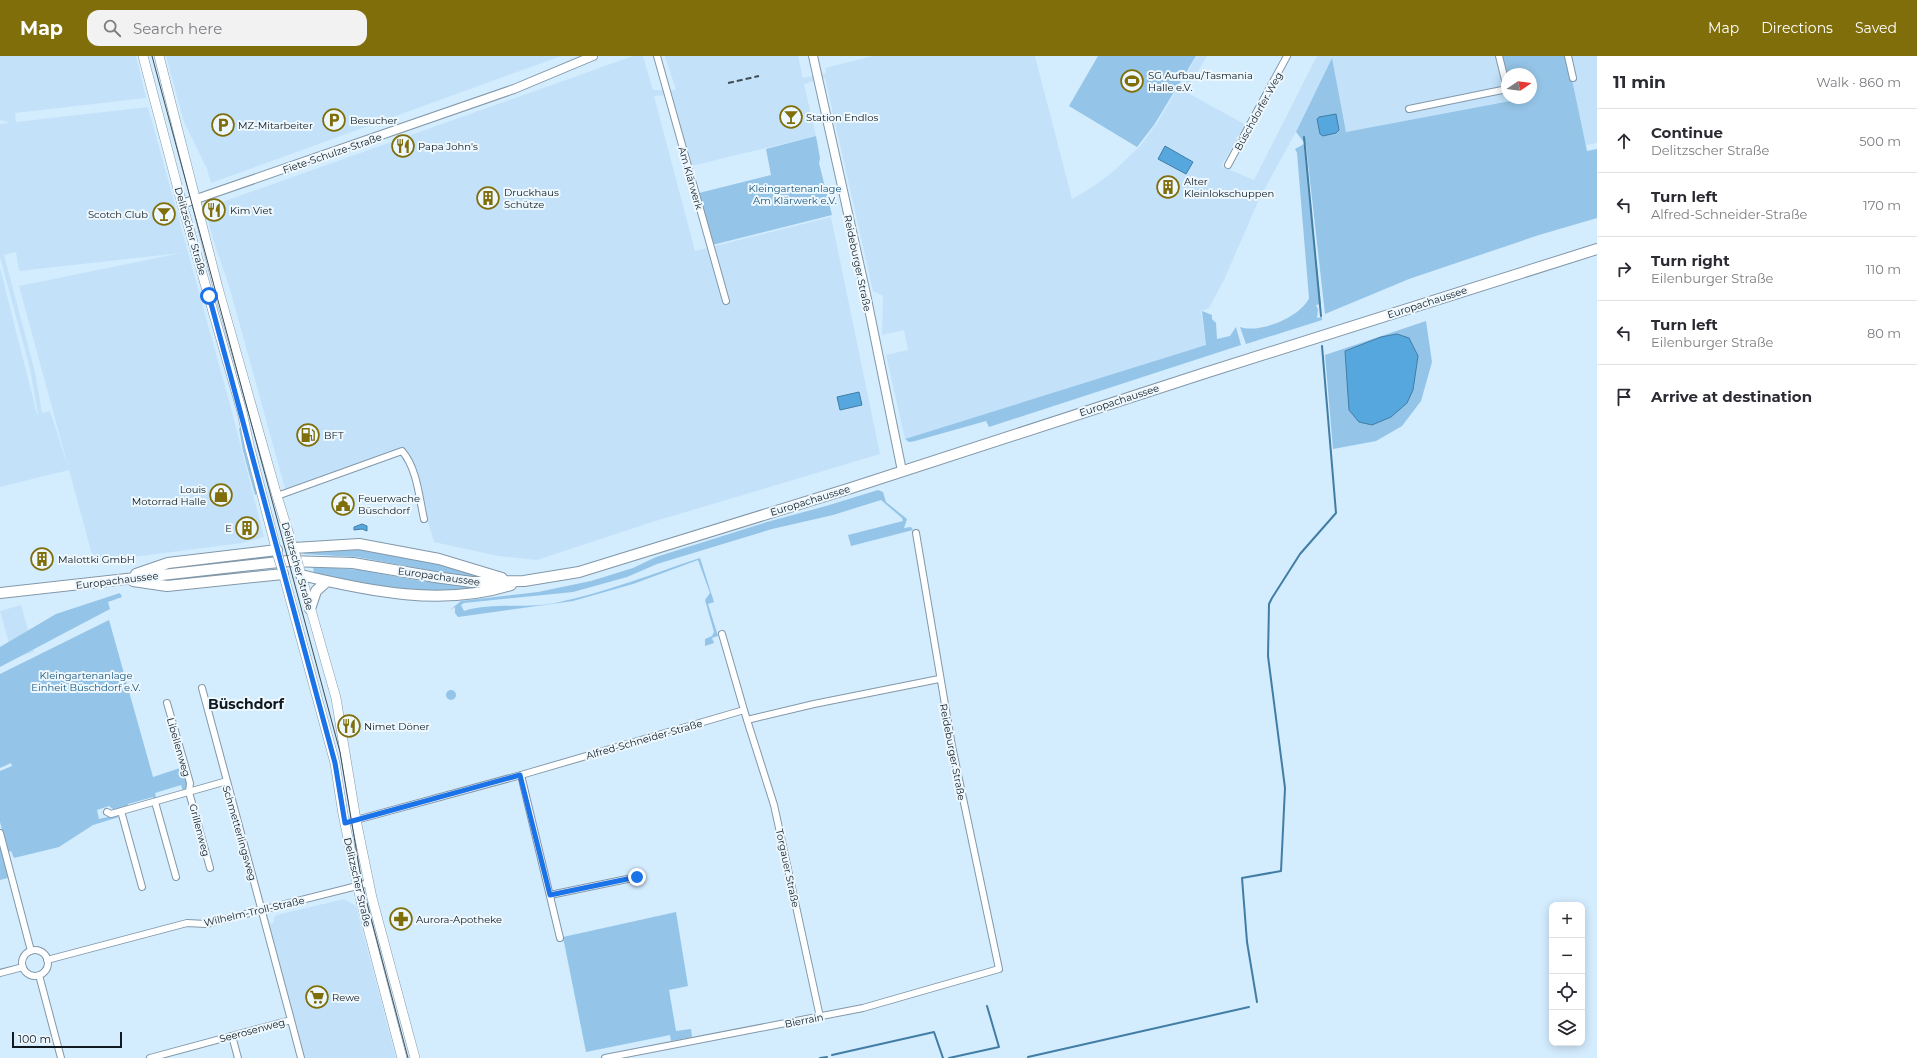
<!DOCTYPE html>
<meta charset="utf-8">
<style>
body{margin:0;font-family:Montserrat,sans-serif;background:#f2f2f3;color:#2b2b33}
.controls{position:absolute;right:12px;bottom:12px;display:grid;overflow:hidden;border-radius:8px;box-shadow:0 2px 10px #0003}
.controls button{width:36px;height:36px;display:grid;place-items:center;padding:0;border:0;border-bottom:1px solid #e1e1e2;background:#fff;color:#2b2b33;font:20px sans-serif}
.compass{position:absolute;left:1501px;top:12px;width:36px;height:36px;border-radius:50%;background:#fff;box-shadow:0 2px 10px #0003;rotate:77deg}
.scale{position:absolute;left:12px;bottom:10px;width:110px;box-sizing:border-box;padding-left:4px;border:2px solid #111a20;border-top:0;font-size:11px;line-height:14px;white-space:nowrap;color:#111a20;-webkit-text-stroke:3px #edf7fe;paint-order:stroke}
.stop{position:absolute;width:12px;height:12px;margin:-9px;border:3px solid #1a73e8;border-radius:50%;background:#fff}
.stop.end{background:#1a73e8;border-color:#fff;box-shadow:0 1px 4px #0008}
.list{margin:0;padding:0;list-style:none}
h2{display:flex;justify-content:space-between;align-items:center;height:52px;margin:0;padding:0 16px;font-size:17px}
h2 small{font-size:13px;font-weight:400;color:#7c7c81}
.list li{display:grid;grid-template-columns:26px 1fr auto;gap:12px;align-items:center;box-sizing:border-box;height:64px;padding:0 16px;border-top:1px solid #e1e1e2}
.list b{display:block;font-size:15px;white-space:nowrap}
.list p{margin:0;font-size:13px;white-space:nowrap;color:#7c7c81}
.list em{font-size:13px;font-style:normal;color:#7c7c81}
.icon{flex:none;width:22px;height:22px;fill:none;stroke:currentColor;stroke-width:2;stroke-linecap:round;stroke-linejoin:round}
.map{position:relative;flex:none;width:1597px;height:1002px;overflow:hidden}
header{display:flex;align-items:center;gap:24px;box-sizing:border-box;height:56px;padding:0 20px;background:#7f6e0a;color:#fff}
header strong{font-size:19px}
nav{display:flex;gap:22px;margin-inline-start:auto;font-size:14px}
.search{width:280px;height:36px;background:#f2f2f3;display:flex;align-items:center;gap:10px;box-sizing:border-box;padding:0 14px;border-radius:12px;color:#7c7c81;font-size:15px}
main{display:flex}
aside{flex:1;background:#fff}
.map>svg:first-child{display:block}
</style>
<header>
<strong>Map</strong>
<div class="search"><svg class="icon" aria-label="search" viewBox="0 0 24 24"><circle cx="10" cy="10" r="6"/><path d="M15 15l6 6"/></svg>Search here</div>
<nav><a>Map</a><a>Directions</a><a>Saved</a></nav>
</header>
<main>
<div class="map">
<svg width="1597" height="1002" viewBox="0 0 1597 1002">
<rect width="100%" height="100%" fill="#d3ecfe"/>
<path fill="#c3e2fa" d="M0 0H136L146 42 15 57 16 66 148 51 232 356 264 481 242 487 94 506 19 230 181 197 19 215 16 196 4 199 35 316 42 357 50 355 69 414 0 431V212L37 358H38L30 313 0 201V68L10 67 0 64Z
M166 0H561L211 127 207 113 184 66Z
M633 0H643L653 34H676L665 0H798L803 22 826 17 825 12 873 0H1035L1072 143 1094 130 1115 114 1141 89 1157 67 1197 0H1207L1186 36 1246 69 1221 110 1254 124 1317 0H1498L1509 45 1346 76 1332 3 1296 76 1260 141 1224 224 1209 252 1201 255 1206 289 905 383 886 299 908 294 904 274 882 279 883 240 873 235 825 22 804 28 816 80 691 110 671 42 673 39 654 40 695 195 831 161 880 398 649 467 537 504 498 500 434 486 406 394 286 436 229 230 213 183 206 157 208 151Z
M1500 0H1597V87L1523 101 1531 42V18H1507Z
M21 549 34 596 13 602 0 555Z
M344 843 356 850 396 1002H304L269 868 274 867V861L277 859Z"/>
<path fill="#94c4e7" d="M1098 0H1196L1154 69 1137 91 1069 50Z
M1500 0H1567L1587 95 1597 93V162L1539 179 1409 223 1325 258 1306 89 1296 76 1332 2 1346 76 1510 45V42H1531V18H1507V30Z
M816 80 820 102 819 107 832 159 712 189 699 137 771 119 766 93Z
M1304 88 1321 248 1316 249 1318 253 1317 262 1322 261V264L1246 288 1240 271C1259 278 1301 261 1309 242L1297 97 1295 93Z
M1202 255 1212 259V263L1216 267 1217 283 1230 280 1236 271 1241 289 989 371 986 365 915 385 909 386 905 383 1206 289Z
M1426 265 1432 306 1421 345 1402 370 1376 385 1333 393 1325 299Z
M239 372H241L245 394 257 438 255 439 243 395Z
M878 434 883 436 886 446 907 463 904 472 911 471 913 474 851 490 848 479 903 465 902 462 881 444 833 459 772 473 657 508 627 521 573 536 464 547 461 549 464 555C493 546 524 553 555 547 605 537 651 518 700 502L714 546 708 548 718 580 712 582 714 587 705 590V583L712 580 714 576 705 544 710 537 698 504 633 528 573 545 458 561 455 557V551L450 554 461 545 538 536 591 525 633 512 656 501 767 466 826 450Z
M358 491 429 504 489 521H471L428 516V514L357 501 303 498 309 495Z
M313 510 360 514 426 526 427 524 495 530 476 534 415 536 314 519Z
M120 537 122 541 108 546 110 553 0 611V591L56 558Z
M109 564 153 721 183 711 188 731 187 734 183 735 181 729 155 737 156 742 153 743V741L128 748V750L114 754 109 750 97 754 99 763 116 759 119 761 93 769 59 791 14 802 11 795 8 796 0 766V715L12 710 11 707 0 712V618Z
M446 639a5 5 0 1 1 10 0a5 5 0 1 1-10 0Z
M0 789 8 822 0 824Z
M676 856 688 930 669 934 676 975 691 973 692 981 671 985 670 979 586 996 563 881Z"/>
<path fill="#56a7de" stroke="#417da5" d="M1336 58 1339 74 1336 77 1323 80 1320 78 1317 63 1319 61Z
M1165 90 1193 106 1186 118 1158 103Z
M1397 278 1409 282 1418 300 1413 334 1407 347 1391 361 1372 369 1359 366 1349 354 1345 295 1381 281Z
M859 336 862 349 840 354 837 341Z
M362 468 367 470V475L362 473 354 474V471Z"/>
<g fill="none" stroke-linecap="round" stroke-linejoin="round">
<path stroke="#417da5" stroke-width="2" d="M1304 81 1321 260
M1257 946 1247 886 1242 822 1281 815 1285 732 1268 600 1269 548 1272 542 1300 498 1336 457 1322 290
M832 999 934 976 943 1002
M1028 1001 1249 951
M820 1002 827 1001
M949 1002 999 991 987 950"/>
<g stroke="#8298a9" stroke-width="8">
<path id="minor" d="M657 0 726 245
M1499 0 1507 32
M1568 0 1573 22
M1409 53 1507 33
M1228 109 1287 0
M277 440 402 395C417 412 419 441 424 463
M722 578 744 654
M202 632 227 725
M167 647 190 727 189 736 210 812
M747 664 774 749 820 961
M521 719 560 882
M155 746 176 821
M121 755 142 831
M107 756 111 758 227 725 291 964 150 1002
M345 767 521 719 744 654 747 664 814 648 939 623
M0 777 31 895
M550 839 637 821
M22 907a13 13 0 1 1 26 0a13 13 0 1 1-26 0Z
M47 904 187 867 206 868 369 827
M0 917 23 911
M39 919 61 1002
M291 964 301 1002
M232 980 238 1002
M605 1002 863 952 999 913 952 690 916 477"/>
</g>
<g stroke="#8298a9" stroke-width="10">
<path id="tertiary" d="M813 0 866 238 902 415
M182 148 514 33 593 0"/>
</g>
<g stroke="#8298a9" stroke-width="10">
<path id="secondary" d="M143 0 182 148 242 356 249 389 278 500
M159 0 218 232 277 440 295 498
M299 512 336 642 356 764 372 842 415 1002
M282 513 335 707 343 758 361 845 402 1002"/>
</g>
<g stroke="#8298a9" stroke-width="12">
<path id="primary" d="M294 492 359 488 439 503 502 522
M136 518 168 507 277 494
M301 519C368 535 443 551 511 529
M133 525 167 530 283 518
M0 537 288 505 353 507 435 521 472 526 524 525 579 516 851 432 1205 317 1597 193
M310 553 316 535 327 525"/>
</g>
<use href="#minor" stroke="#fff" stroke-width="6"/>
<use href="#tertiary" stroke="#fff" stroke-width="8"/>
<use href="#secondary" stroke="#fff" stroke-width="9"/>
<use href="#primary" stroke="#fff" stroke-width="10"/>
<path stroke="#404d56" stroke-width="1" d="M152 0 340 696 362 828 408 1002"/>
<path stroke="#404d56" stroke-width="2" stroke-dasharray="6 3" stroke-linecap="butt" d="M728 27 759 20"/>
<g stroke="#8298a9" stroke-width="10" stroke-linecap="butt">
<path id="secondary-bridge" d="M295 498 299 511
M278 500 282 513"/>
</g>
<use href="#secondary-bridge" stroke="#fff" stroke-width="9"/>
</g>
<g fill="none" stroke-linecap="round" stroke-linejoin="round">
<path stroke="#1a73e8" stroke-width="5" d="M209 240 335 707 345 767 520 719 550 839 637 821"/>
</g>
<defs>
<g id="stadium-ring" transform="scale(1.15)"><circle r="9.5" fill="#edf7fe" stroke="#7f6e0a" stroke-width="1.5"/><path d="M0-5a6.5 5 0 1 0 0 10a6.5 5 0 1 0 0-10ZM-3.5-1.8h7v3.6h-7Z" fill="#7f6e0a"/></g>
<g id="bar-ring" transform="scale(1.15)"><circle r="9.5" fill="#edf7fe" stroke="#7f6e0a" stroke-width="1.5"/><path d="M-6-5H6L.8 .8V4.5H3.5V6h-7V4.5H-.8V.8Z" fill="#7f6e0a"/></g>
<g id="parking-ring" transform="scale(1.15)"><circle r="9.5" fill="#edf7fe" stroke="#7f6e0a" stroke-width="1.5"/><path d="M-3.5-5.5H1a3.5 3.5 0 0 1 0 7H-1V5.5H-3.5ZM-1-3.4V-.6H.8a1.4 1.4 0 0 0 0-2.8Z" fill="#7f6e0a"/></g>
<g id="restaurant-ring" transform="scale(1.15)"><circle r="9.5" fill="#edf7fe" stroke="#7f6e0a" stroke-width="1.5"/><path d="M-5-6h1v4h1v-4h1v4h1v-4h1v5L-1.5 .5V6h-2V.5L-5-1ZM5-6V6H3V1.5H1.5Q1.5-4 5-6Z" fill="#7f6e0a"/></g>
<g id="building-ring" transform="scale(1.15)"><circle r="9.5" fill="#edf7fe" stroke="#7f6e0a" stroke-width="1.5"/><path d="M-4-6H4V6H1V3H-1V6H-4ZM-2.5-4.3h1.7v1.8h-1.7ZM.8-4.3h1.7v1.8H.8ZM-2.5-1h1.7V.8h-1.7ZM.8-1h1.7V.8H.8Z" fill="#7f6e0a"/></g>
<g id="fuel-ring" transform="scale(1.15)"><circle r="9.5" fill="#edf7fe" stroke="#7f6e0a" stroke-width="1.5"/><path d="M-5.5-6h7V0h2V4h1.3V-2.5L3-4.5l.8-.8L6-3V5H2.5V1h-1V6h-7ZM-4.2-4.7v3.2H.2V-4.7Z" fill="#7f6e0a"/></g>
<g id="shop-ring" transform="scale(1.15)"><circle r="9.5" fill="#edf7fe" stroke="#7f6e0a" stroke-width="1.5"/><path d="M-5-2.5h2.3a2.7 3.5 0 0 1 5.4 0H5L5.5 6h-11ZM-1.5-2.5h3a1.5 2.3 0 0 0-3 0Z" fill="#7f6e0a"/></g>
<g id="civic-ring" transform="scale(1.15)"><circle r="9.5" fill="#edf7fe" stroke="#7f6e0a" stroke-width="1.5"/><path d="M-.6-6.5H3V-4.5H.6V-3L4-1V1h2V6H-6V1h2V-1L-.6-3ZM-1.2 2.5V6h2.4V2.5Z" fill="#7f6e0a"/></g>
<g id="pharmacy-ring" transform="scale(1.15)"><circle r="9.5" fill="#edf7fe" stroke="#7f6e0a" stroke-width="1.5"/><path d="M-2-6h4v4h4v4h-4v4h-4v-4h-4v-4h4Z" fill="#7f6e0a"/></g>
<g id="supermarket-ring" transform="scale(1.15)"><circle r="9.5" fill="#edf7fe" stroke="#7f6e0a" stroke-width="1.5"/><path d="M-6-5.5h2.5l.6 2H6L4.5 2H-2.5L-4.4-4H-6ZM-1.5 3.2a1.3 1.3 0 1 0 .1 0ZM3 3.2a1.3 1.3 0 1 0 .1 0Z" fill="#7f6e0a"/></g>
</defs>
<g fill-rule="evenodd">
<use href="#stadium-ring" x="1132" y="25"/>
<use href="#bar-ring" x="791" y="61"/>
<use href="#parking-ring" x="334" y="64"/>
<use href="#parking-ring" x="223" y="69"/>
<use href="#restaurant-ring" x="403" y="90"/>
<use href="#building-ring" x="1168" y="131"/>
<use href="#building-ring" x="488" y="142"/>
<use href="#restaurant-ring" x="214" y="154"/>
<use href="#bar-ring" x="164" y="158"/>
<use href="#fuel-ring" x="308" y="379"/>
<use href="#shop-ring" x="221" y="439"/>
<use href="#civic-ring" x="343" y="448"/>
<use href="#building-ring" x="247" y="472"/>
<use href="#building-ring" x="42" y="503"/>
<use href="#restaurant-ring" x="349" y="670"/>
<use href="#pharmacy-ring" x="401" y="863"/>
<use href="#supermarket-ring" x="317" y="941"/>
</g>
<g text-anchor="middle" stroke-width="4" stroke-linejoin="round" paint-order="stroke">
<g font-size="10" fill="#111a20" stroke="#edf7fe" text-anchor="start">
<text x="1148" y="23">SG Aufbau/Tasmania<tspan x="1148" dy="12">Halle e.V.</tspan></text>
<text x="806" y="65">Station Endlos</text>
<text x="350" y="68">Besucher</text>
<text x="238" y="73">MZ-Mitarbeiter</text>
<text x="418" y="94">Papa John's</text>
<text x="1184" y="129">Alter<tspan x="1184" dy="12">Kleinlokschuppen</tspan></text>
<text x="504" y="140">Druckhaus<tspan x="504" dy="12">Schütze</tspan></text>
<text x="230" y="158">Kim Viet</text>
<text x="148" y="162" text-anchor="end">Scotch Club</text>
<text x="324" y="383">BFT</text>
<text x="206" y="437" text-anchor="end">Louis<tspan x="206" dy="12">Motorrad Halle</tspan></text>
<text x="358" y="446">Feuerwache<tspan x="358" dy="12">Büschdorf</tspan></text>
<text x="232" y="476" text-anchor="end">E</text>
<text x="58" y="507">Malottki GmbH</text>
<text x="364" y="674">Nimet Döner</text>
<text x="416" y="867">Aurora-Apotheke</text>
<text x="332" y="945">Rewe</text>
</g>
<g font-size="10" fill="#111a20" stroke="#edf7fe">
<text transform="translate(1258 55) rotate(-61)" y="4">Büschdorfer Weg</text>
<text transform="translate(332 97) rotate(-19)" y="4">Fiete-Schulze-Straße</text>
<text transform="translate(691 122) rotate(74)" y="4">Am Klärwerk</text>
<text transform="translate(191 175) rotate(74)" y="4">Delitzscher Straße</text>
<text transform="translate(858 207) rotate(78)" y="4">Reideburger Straße</text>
<text transform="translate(1427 246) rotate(-18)" y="4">Europachaussee</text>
<text transform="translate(1119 344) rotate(-18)" y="4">Europachaussee</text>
<text transform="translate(810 444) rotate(-17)" y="4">Europachaussee</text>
<text transform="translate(298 510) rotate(74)" y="4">Delitzscher Straße</text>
<text transform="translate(439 520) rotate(8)" y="4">Europachaussee</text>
<text transform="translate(117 524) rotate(-7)" y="4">Europachaussee</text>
<text transform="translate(644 683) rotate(-16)" y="4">Alfred-Schneider-Straße</text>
<text transform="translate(179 691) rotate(74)" y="4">Libellenweg</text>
<text transform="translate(953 696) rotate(79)" y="4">Reideburger Straße</text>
<text transform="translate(200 774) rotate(75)" y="4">Grillenweg</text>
<text transform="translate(240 777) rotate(74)" y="4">Schmetterlingsweg</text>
<text transform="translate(788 812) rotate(78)" y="4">Torgauer Straße</text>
<text transform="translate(358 826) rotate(77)" y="4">Delitzscher Straße</text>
<text transform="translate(254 855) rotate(-13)" y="4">Wilhelm-Troll-Straße</text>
<text transform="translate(804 964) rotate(-11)" y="4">Bierrain</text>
<text transform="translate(252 974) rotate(-15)" y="4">Seerosenweg</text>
</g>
<g font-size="10" fill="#1a567b" stroke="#edf7fe">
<text x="795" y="136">Kleingartenanlage<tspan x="795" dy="12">Am Klärwerk e.V.</tspan></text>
<text x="86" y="623">Kleingartenanlage<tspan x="86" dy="12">Einheit Büschdorf e.V.</tspan></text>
</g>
<g font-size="14" font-weight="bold" fill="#111a20" stroke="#edf7fe">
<text x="246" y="653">Büschdorf</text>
</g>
</g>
</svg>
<div class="controls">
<button>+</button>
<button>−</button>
<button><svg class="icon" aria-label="locate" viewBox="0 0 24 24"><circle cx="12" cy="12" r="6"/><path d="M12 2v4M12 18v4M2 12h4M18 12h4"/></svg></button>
<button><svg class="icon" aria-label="layers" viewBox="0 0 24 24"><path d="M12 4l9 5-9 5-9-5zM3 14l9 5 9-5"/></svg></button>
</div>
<svg class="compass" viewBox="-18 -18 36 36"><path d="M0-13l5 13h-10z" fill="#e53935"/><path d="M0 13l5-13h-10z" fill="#7c7c81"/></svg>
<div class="scale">100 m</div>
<div class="stop" style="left:209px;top:240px"></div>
<div class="stop end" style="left:637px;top:821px"></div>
</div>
<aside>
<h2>11 min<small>Walk · 860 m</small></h2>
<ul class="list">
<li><svg class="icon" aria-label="ahead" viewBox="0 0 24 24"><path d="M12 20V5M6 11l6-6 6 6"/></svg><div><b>Continue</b><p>Delitzscher Straße</p></div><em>500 m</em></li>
<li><svg class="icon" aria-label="left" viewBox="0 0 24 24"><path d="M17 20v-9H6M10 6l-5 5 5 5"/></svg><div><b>Turn left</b><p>Alfred-Schneider-Straße</p></div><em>170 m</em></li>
<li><svg class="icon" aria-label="right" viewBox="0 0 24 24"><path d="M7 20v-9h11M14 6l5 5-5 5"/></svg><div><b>Turn right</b><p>Eilenburger Straße</p></div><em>110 m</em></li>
<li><svg class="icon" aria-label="left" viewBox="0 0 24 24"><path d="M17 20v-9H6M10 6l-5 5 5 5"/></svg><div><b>Turn left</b><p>Eilenburger Straße</p></div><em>80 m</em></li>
<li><svg class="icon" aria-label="arrive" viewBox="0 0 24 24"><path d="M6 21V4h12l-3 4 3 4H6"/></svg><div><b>Arrive at destination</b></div></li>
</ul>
</aside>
</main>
